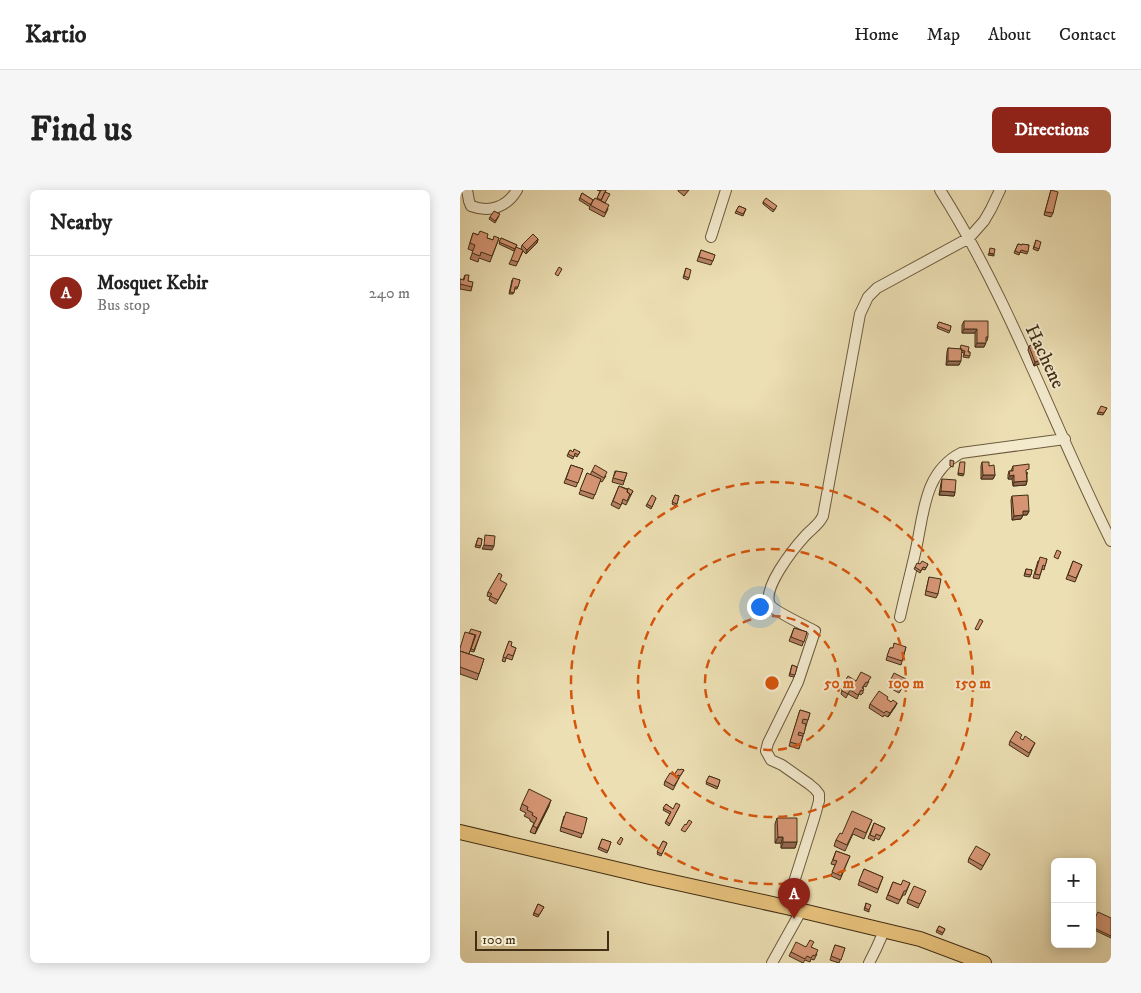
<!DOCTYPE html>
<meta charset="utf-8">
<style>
body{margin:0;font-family:"IM FELL DW Pica",serif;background:#f6f6f6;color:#222}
.controls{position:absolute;right:15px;bottom:15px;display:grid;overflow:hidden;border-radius:8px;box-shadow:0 2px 12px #0003}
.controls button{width:45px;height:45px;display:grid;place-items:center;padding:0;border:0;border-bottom:1px solid #e0e0e0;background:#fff;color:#222;font:25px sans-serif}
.scale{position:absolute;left:15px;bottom:12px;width:134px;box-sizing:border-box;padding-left:5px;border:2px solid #412e14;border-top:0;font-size:14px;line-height:18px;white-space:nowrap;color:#412e14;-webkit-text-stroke:4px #f3eace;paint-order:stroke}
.you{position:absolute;left:299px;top:416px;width:18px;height:18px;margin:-12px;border:4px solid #fff;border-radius:50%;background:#1a73e8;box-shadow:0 0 0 8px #1a73e833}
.badge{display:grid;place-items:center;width:32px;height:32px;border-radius:50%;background:#8f2418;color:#fff;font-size:16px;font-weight:700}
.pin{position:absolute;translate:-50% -41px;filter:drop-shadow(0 1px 2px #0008)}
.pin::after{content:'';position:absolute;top:26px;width:18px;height:15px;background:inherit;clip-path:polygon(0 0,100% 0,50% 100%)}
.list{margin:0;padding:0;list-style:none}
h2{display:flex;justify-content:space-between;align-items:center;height:65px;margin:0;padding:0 20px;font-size:21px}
h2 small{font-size:16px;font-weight:400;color:#767676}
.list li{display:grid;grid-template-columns:32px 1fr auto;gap:15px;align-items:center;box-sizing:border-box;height:75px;padding:0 20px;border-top:1px solid #e0e0e0}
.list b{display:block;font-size:19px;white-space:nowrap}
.list p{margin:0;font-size:16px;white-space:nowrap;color:#767676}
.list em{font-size:16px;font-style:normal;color:#767676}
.map{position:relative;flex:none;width:651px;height:773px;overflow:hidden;border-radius:8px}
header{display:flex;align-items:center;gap:30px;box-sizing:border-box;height:70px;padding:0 25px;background:#fff;border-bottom:1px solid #e0e0e0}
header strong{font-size:24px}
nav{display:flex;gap:28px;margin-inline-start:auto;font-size:18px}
.intro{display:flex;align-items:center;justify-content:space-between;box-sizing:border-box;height:120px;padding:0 30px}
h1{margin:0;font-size:35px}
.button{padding:12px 22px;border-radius:8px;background:#8f2418;color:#fff;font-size:18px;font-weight:700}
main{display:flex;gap:30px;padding:0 30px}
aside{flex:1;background:#fff;border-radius:8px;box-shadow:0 2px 12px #0003}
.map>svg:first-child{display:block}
</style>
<header>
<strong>Kartio</strong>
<nav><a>Home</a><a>Map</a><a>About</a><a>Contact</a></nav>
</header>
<div class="intro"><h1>Find us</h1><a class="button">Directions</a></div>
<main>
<aside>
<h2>Nearby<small></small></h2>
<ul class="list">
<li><span class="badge">A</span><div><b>Mosquet Kebir</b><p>Bus stop</p></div><em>240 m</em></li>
</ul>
</aside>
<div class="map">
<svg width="651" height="773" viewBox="0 0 651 773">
<rect width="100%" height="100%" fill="#ecdfb3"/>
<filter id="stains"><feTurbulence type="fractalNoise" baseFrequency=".004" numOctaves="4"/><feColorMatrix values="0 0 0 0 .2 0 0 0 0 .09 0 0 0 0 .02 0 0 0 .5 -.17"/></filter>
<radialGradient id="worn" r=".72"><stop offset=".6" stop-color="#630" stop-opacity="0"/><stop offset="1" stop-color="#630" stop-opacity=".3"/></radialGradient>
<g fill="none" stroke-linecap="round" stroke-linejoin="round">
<g stroke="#6c5a3c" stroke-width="12">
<path id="minor" d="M7 0 9 11 11 16C30 23 47 17 57 0
M480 0C550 110 593 235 651 351
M251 47 266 0
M440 427C445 404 451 382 456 359 464 323 464 282 501 263L605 249
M326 717 354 629 359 611V604L355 599 349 594 322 575 311 570 306 561 308 553 338 492 355 441C346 436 316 422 311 416 299 401 335 357 345 346 352 338 358 336 363 326L400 124 408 107 417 98 509 48 524 31 531 19 540 0
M312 773 341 721
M409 773 416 759 424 741"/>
</g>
<g stroke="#412e14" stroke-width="16">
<path id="major" d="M0 642 190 687 326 717 460 749 524 773"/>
</g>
<use href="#minor" stroke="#f3eace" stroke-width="10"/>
<use href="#major" stroke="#e6c07a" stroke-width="14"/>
</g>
<path fill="#b78064" stroke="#412e14" d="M137 0H146L145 2V13L148 19 144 27 129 19 130 17 119 10 122 3 133 10 137 9 140 1Z
M218 0H229L224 6 218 1Z
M591 0 593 23 591 27 584 25Z
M303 12 316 18 313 22 303 14Z
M279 16 286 19 283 26 275 23Z
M39 26 35 33 29 29 30 27Z
M13 43 33 50 39 48 30 72 19 68 18 72 10 69 13 61 8 59Z
M41 48 57 55 54 61 39 54Z
M78 49 77 53 66 64 63 61 56 76 49 74 51 70 61 59 62 55Z
M576 50 579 59 578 61 573 59Z
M558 54 562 55H569L567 64 560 62 559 65 554 63Z
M241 60 255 65 251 75 237 71Z
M226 78 229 88 228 90 223 88Z
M5 85 12 97 11 101 0 99V89L3 90Z
M52 90H60L57 99H54L53 104H49Z
M504 131 528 147 527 151H526L524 157H515V143H502V135Z
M479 132 491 136 489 143 477 138Z
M569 156 584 172 574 176 568 160Z
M488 158 510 162 509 168 503 167 504 163 501 162 499 175H486L487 162Z
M647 218 643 225 637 224 638 222Z
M110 260 113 262H120L117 267 114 265 113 269 107 266Z
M522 272 529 276 535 285 533 289H521V276Z
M111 275 123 279 116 297 104 293Z
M553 276 568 283 567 284V291L566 295 553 296 552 289H548V285L549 281H551Z
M132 281 146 286 142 292 140 291 133 309 119 304 127 283 130 285Z
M155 281 167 283 163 295 152 292Z
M482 289 495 302 494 306 479 305 481 293Z
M159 296 173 301 166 315 162 313 159 319 151 315Z
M215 305 219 306 216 316 212 314Z
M552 306 569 321 567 325H563L561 329 552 330 551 310Z
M196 308 191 319 186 316 187 314Z
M18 348 22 349 20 358 15 357Z
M587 369 584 380 582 379 579 389 573 388 578 371Z
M613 371 622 375 615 392 606 389Z
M468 374 465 380 462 379 460 383 454 379 455 377Z
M566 379 572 380 570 387 564 386Z
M469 387 478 404 476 408 465 405Z
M40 390 45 398 36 414 29 410 30 407 27 406 28 402Z
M334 438 347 442 342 456 329 451Z
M21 442 14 462 10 461 9 464 24 469 17 490 0 484V458L9 443Z
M49 451 51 456 56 458 52 470 46 468 45 472 42 471Z
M446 457 441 475 426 470 430 458H433Z
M332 475 337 477 334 487 329 486Z
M396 491H409L406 497 404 496 403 498V503L401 505 399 504 397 509 388 504 386 508 381 504 382 500 381 499 383 495Z
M429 493H445L439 503 428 497Z
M427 510 431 512 437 513 435 517 428 527 424 525 423 527 409 518 410 514Z
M340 520 350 523 339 559 329 556Z
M560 549 563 550 575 553 568 567 549 555 550 551Z
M220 580H224L219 588 217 587 219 588 213 600 204 595 205 591Z
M249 586 260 590 257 599 246 594Z
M62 614 89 616 75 644 70 642 74 633 70 631V629L64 626 66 623 60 620Z
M206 614 213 619 219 617 209 636 205 633 210 624 203 620Z
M104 626 127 628 121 648 100 641Z
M317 628 337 652 335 658H321V653H315V634Z
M412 630 404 649 393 644 385 661 374 656 376 650 382 644Z
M414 633 425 638 419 650 415 648 414 651 408 648Z
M142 649 151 652 147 663 138 659Z
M203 651 207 653 201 666 197 664Z
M376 661 390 666 380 690 371 686 375 675 371 674Z
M530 664 521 680 508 672 509 668Z
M404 679 423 687 417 703 398 695Z
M433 692 441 695 450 693 445 705H443L438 714 426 709Z
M464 705 458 718 447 713 448 709Z
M406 713 409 720V722L404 720Z
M78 714 84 717 78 727 73 725Z
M651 728V748L632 739V734Z
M479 736 485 739 482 745 476 742Z
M375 755 385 758 379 773 370 770Z
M346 757H352L357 764 354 770 351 769 350 772 345 770 343 773 329 766 331 762Z"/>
<path fill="#956851" stroke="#412e14" d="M78 49 77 53 66 64 67 60Z
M529 63 534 64V66L528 65Z
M504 139H517L515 143H502Z
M517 153H526L524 157H515Z
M586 168 584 172 574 176 575 172Z
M488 171H501L499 175H486Z
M498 283 504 284 503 286 498 285Z
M523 285H535L533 289H521Z
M554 285 552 289H548L550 286Z
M567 291 566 295 553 296 554 292Z
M481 301 495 302 494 306 479 305Z
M563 321H569L567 325H561Z
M563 325 561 329 552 330 554 326Z
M24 355 34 356 32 360 22 359Z
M437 513 435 517 428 527 430 523Z
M91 610 89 616 75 644 77 638Z
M318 647H323L321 653H315Z
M323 652H337L335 658H321Z"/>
<path fill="#d59574" stroke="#412e14" d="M141 0H146L141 10 137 8Z
M591 0 598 2 593 23 585 22Z
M145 2 150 4 145 13 141 11Z
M122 3 133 10 131 15 120 8Z
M135 8 149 15 145 23 130 15Z
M306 8 317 16 314 20 303 12Z
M279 16 286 19 283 24 276 21Z
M34 21 40 24 35 31 30 27Z
M20 41 28 44 27 48 33 50 34 46 39 48 32 66 21 62 20 66 12 63 15 55 10 53 13 43 18 45Z
M73 44 78 49 67 60 62 55Z
M41 48 57 55 55 59 39 52Z
M576 50 581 52 579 59 574 57Z
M558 54 562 55V54L569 55 568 62 561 60 560 63 555 61Z
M56 57 63 60 58 72 51 70Z
M530 58 535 59 534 64 529 63Z
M241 60 255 65 253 71 239 67Z
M99 77 102 79 98 86 95 84Z
M226 78 231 80 229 88 224 86Z
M5 85H9L8 91 13 92 12 97 0 94V89L4 90Z
M53 88 60 90 58 97H55L54 103 50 102Z
M504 131H528V147H526V153H517V139H504Z
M479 132 491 136 490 141 477 136Z
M580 152 586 168 575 172 569 156Z
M501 155 509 157 508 162H510V166L504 165 505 161 501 160 502 159H500Z
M488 158 502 159 501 171H488Z
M641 216 647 218 644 223 638 222Z
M114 259 120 262 118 265 115 263 114 267 108 264 110 260 113 262Z
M490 270 494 271 493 277 490 276Z
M500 272H505L504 284 498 283Z
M522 272H529V276L534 275 535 285H523Z
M569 274V279L566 280 567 291 554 292V285L550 286 549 281H553V276Z
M111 275 123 279 118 293 106 289Z
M135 275 147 282 144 288 132 281Z
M156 281 167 283 164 291 153 288Z
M127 283 141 289 135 305 120 300Z
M482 289 496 290 495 302 481 301Z
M159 296 168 300 167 302 170 304 167 311 163 309 161 315 153 311Z
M168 298 173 301 170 306V304L167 302Z
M192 305 196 308 192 317 187 314Z
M215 305 219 306 217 314 212 312Z
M568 305 569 321H563V325L554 326 552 306Z
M25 345 35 346 34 356 24 355Z
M18 348 22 349 21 356 16 355Z
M597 360 601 362 598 369 594 367Z
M580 367 587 369 585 376 583 375 580 385 575 384Z
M462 371 468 374 466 378 463 377 461 381 455 377 457 373 460 374Z
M613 371 622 375 616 388 608 385Z
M566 379 572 380 571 385 565 384Z
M39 383 42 385 40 390 47 394 38 410 30 406 32 404 28 402Z
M469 387 481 389 478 404 466 401Z
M520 429 523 431 518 440 515 439Z
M334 438 347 442 344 452 331 447Z
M11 439 21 442 14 460 11 459 16 445 9 443Z
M5 442 15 445 9 464 0 461V458Z
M49 451 52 452 51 456 56 458 53 466 48 464 46 468 43 467Z
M434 453 446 457 442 471 427 466 430 458H433Z
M0 461 24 469 19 484 0 477Z
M332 475 337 477 335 485 330 484Z
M401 482 411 487 407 493 406 492 402 498 404 499 403 501 401 500 398 505 390 500 388 504 382 501 384 496 383 495 388 486 396 491Z
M434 483 446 489 441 499 429 493Z
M419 501 428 507 427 509 431 512 433 510 437 513 430 523 426 521 424 523 410 514Z
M340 520 350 523 348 530 343 529 342 533 346 534 344 544 339 542 338 545 343 546 340 555 330 552Z
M556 541 562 545 560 548 563 550 565 546 575 553 569 563 550 551Z
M218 579 220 580 221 579 224 580 220 586 218 585 217 587 214 585Z
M210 583 219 588 214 596 205 591Z
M249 586 260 590 258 597 246 592Z
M69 599 91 610 77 638 73 636 77 628 72 625 73 623 67 620 68 617 62 614Z
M216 613 220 615 210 634 206 631 211 622 203 618 206 614 213 619Z
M392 621 412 630 406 643 395 638 387 655 376 650 380 643 382 644Z
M106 622 127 628 123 644 101 637Z
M317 628H337V652H323V647H318Z
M229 630 232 632 225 642 221 640 225 634 226 635Z
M414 633 425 638 421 646 416 644 415 647 410 645Z
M161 647 163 649 160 655 157 653Z
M142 649 151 652 148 661 139 657Z
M203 651 207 653 202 664 197 662Z
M516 656 530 664 523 676 509 668Z
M376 661 390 666 381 686 372 682 377 671 373 670Z
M404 679 423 687 418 699 399 691Z
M443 690 450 693 446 701H444L440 710 428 705 433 692 441 695Z
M454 696 466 701 460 714 448 709Z
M406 713 411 715 409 720 405 718Z
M78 714 84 717 79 725 74 723Z
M638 722 651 728V746L632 737V734Z
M479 736 485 739 483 743 477 740Z
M350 750 354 752 351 757 358 760 355 766 353 765 351 768 347 766 345 769 331 762 336 752 346 757Z
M375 755 385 758 381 770 371 766Z"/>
<g fill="none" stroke="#d7550d" stroke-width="2.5" stroke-dasharray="9 6">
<circle cx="312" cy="493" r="67"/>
<circle cx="312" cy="493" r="134"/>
<circle cx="312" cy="493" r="201"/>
</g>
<g text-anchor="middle" stroke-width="4" stroke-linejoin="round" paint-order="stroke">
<g font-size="19" fill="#412e14" stroke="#f3eace">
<text transform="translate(586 166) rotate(65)" y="7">Hachene</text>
</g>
</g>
<circle cx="312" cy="493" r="8" fill="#d7550d" stroke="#f3eace" stroke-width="2.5"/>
<g font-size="15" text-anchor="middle" font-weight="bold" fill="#d7550d" stroke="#f3eace" stroke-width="4" stroke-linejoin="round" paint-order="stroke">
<text x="379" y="498">50 m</text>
<text x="446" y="498">100 m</text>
<text x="513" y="498">150 m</text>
</g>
<rect width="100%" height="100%" filter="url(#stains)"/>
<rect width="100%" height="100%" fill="url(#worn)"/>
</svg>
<div class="controls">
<button>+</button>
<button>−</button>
</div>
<div class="scale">100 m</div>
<div class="you"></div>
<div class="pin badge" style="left:334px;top:729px">A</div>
</div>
</main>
